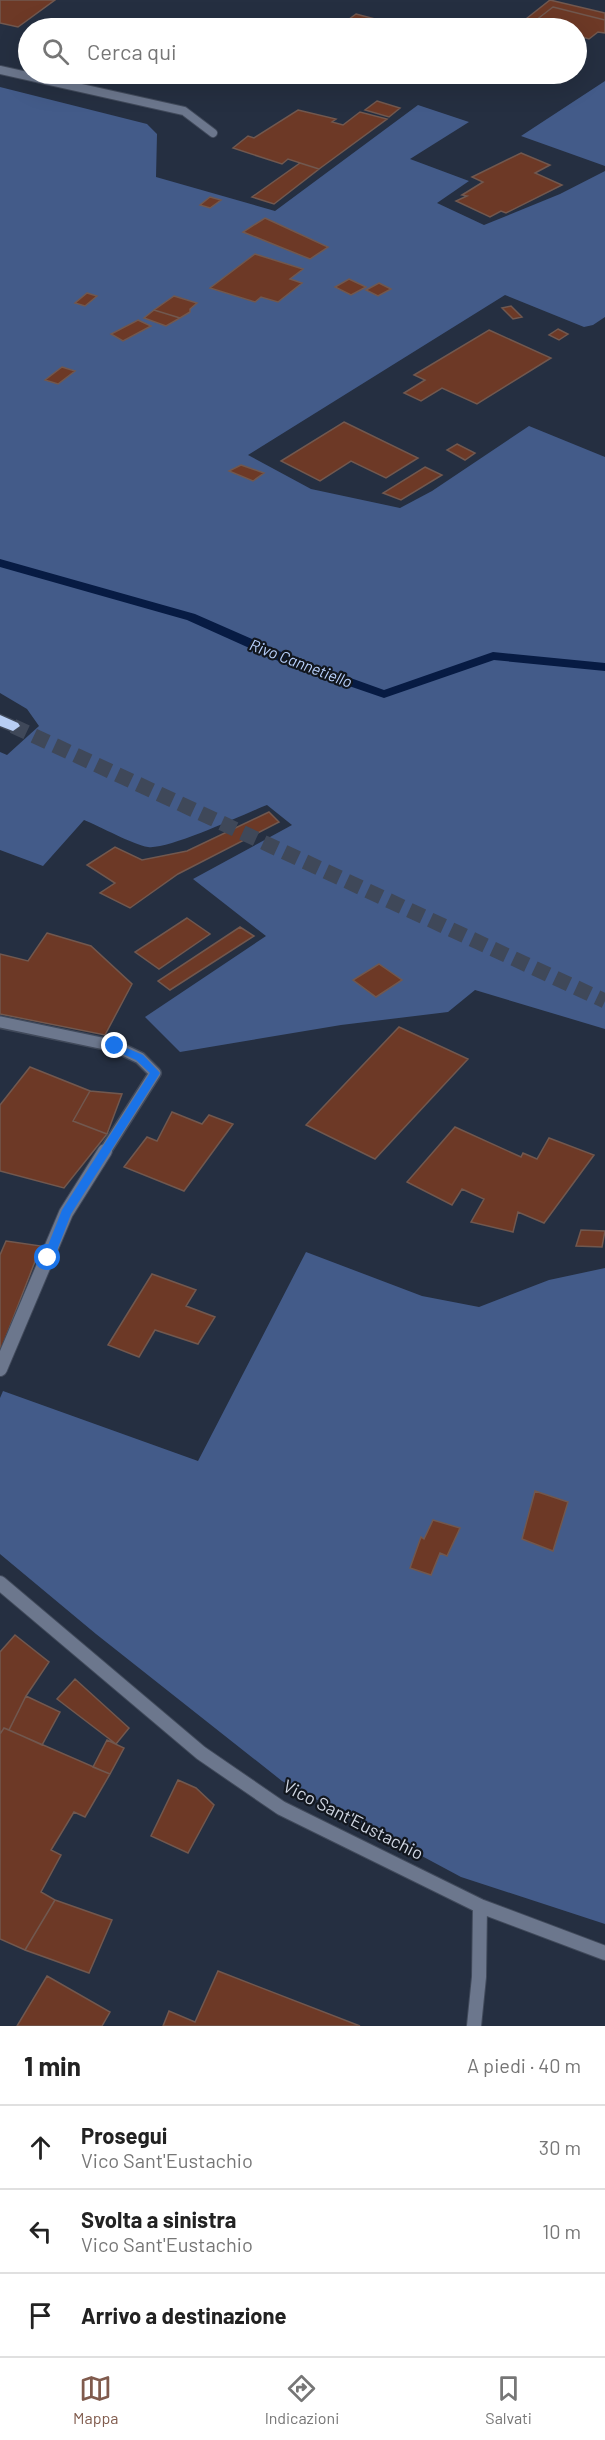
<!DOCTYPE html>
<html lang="it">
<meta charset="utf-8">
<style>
body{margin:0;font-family:Barlow,sans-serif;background:#f2f2f2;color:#222}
.stop{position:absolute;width:18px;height:18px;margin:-14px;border:4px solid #1a73e8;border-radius:50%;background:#fff}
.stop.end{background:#1a73e8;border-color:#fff;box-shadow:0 2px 6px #0008}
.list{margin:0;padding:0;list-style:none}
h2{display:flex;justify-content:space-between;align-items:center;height:78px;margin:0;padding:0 24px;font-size:26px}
h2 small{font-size:20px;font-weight:400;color:#767676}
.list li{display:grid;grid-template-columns:39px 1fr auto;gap:18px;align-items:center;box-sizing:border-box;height:84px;padding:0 24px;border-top:2px solid #e0e0e0}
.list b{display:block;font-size:22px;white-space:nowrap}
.list p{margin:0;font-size:20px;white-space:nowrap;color:#767676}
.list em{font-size:20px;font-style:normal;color:#767676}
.icon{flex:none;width:33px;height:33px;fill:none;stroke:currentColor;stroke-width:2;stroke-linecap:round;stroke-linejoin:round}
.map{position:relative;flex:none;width:605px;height:2026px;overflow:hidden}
.search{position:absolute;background:#fff;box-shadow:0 6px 24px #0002;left:18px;right:18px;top:18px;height:66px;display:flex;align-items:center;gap:15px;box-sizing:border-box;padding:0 21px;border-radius:33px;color:#767676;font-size:22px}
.sheet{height:330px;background:#fff}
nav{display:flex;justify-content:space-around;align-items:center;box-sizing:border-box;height:84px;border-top:2px solid #e0e0e0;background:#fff;font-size:16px;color:#767676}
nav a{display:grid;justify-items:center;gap:3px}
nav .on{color:#805b4d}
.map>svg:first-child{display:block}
</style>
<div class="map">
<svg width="605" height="2026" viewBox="0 0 605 2026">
<rect width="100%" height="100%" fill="#252f41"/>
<path fill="#435b89" d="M605 81V166L521 136Z
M0 87 147 124 157 134 156 177 275 211 418 105 469 122 410 159 469 181 437 203 484 225 560 194 605 171V317L593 325 584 327 505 295 248 455 311 489 400 508 432 491 529 426 605 457V1029L475 990 448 1012 341 1025 180 1052 145 1017 266 936 193 879 292 825 267 805C244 814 169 850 148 847 134 845 99 826 84 820L43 866 0 850V752L7 755 39 726 27 709 0 693Z
M306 1252 422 1296 479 1307 549 1280 605 1268V1924L461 1877 282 1781 96 1634 0 1554V1398L3 1391 198 1461Z"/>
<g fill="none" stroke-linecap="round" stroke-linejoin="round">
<path fill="#071b43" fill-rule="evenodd" d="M0 559 195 614 295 658 384 690 493 652 605 663V671L494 660 384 698 285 664 187 620 0 567Z"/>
</g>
<path fill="#6d3926" stroke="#71584f" stroke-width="1.5" d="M0 0H55L18 27 0 23Z
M550 0 605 13V20L553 7 531 24 522 22Z
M553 7 605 20V33L598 32 589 39 576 35V28H549L531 24Z
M356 14 409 28H337Z
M377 101 400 108 389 117 365 110Z
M298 110 336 119 332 122 343 125 360 112 387 119 319 169 288 159 282 164 233 148 248 136 254 138Z
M521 153 550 165 535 173 562 185 506 213 501 211 490 217 456 201 467 196 462 195 483 182 472 177Z
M300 163 319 169 274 204 252 197Z
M210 197 221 200 210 208 200 205Z
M265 218 328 247 310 259 243 232Z
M255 254 303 269 290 279 302 283 278 302 261 297 255 302 210 288Z
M349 279 366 287 351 295 335 287Z
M379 283 391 289 378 296 366 290Z
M87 293 97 296 85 306 75 303Z
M174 296 197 303 190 309V312L180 318 154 310Z
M511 306 522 317 513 319 502 308Z
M154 310 180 318 166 326 144 318Z
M138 320 151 326 123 341 111 334Z
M558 329 568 334 559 340 549 335Z
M489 330 551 358 477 404 442 388 421 401 404 393 425 380 414 375Z
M62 367 75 371 58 384 45 380Z
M344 422 418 458 386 478 351 461 320 481 281 461Z
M457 444 475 453 465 460 447 450Z
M241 465 264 473 253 481 229 471Z
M425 467 442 475 401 500 383 493Z
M269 812 279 822 178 874 130 908 100 893 115 883 87 865 115 847 142 860 187 851Z
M187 918 210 934 159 969 135 952Z
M240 927 254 936 170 990 158 981Z
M47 933 91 946 132 984 105 1035 0 1014V954L28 961Z
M379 964 402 980 376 997 353 980Z
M399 1027 468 1059 375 1159 306 1125Z
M30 1067 90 1091 73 1121 107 1134 64 1188 0 1171V1105Z
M90 1091 122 1094 107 1134 73 1121Z
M172 1112 202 1124 209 1115 233 1124 184 1191 124 1167 147 1137 157 1141Z
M455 1127 521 1157 523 1153 537 1159 549 1138 594 1155 544 1223 518 1212 513 1232 471 1222 484 1199 462 1189 452 1205 407 1182Z
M581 1230 605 1231 602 1247 576 1246Z
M6 1241 41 1246 0 1352V1255Z
M152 1274 196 1290 186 1306 215 1317 198 1344 155 1330 139 1357 108 1345Z
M535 1491 568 1502 553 1551 522 1539Z
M433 1520 460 1528 447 1556 440 1553 431 1575 410 1568 421 1537 424 1539Z
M15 1635 49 1662 26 1696 9 1730 4 1728 0 1734V1652Z
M75 1679 129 1728 116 1744 57 1699Z
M26 1696 60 1712 42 1745 9 1730Z
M4 1728 110 1774 85 1817 74 1812 51 1850 61 1855 41 1892 55 1900 25 1950 0 1939V1734Z
M107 1740 124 1748 110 1774 93 1767Z
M178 1780 196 1788 214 1805 188 1853 151 1836Z
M55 1900 112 1920 89 1973 25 1950Z
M218 1971 360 2026H163L169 2011 195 2022Z
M47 1976 110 2012 102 2026H17Z"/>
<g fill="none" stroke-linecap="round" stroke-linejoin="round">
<path stroke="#3f4859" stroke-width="15" stroke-dasharray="15 8" stroke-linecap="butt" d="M13 726 605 1001"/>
<g stroke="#414a5b" stroke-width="14">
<path id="service-far1" d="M0 1022 115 1046 140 1058 155 1073 104 1153"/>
</g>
<g stroke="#414a5b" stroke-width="16">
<path id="service" d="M0 1369 66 1213 105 1151
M0 1583 201 1753 281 1808 480 1906 605 1953
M474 2026 479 1977 480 1906"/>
</g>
<g stroke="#414a5b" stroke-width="10">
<path id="minor" d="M0 70 184 111 213 133"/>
</g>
<g stroke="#414a5b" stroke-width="3">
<path id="trunk" d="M0 715 18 723 20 726 13 731 0 726Z"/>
</g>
<use href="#service-far1" stroke="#6c778d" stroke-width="11"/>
<use href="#service" stroke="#6c778d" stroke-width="14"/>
<use href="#minor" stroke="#6c778d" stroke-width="8"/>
<use href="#trunk" fill="#b8cef4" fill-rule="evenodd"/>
</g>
<path fill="#1a73e8" d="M115 1043 143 1055 160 1073 71 1214 54 1258 48 1262 43 1258 62 1210 150 1073 136 1060 112 1049V1044Z"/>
<g text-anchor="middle" stroke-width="4.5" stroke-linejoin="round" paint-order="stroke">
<g font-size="16" font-style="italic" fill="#b9d1fc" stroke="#12171f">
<text transform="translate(301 663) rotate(21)" y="6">Rivo Cannetiello</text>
</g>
<g font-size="18" fill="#d1d7e3" stroke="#12171f">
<text transform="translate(353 1820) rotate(27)" y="6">Vico Sant'Eustachio</text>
</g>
</g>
</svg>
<div class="stop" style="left:48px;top:1258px"></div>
<div class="stop end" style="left:115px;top:1046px"></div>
<div class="search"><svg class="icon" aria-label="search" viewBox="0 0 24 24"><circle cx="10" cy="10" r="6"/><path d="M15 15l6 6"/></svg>Cerca qui</div>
</div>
<section class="sheet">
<h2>1 min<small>A piedi · 40 m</small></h2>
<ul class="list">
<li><svg class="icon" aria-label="ahead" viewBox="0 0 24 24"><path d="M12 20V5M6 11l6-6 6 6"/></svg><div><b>Prosegui</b><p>Vico Sant'Eustachio</p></div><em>30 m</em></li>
<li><svg class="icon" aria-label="left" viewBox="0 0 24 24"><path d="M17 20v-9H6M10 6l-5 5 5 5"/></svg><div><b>Svolta a sinistra</b><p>Vico Sant'Eustachio</p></div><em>10 m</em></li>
<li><svg class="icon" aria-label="arrive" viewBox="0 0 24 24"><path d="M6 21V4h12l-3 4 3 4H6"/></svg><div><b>Arrivo a destinazione</b></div></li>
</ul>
</section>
<nav>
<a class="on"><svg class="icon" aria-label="map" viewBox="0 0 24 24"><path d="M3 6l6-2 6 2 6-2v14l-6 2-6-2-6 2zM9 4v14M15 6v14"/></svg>Mappa</a>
<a><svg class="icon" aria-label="directions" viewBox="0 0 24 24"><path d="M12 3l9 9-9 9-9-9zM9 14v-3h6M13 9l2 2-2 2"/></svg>Indicazioni</a>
<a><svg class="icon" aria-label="saved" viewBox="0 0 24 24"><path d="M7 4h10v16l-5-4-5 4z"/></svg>Salvati</a>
</nav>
